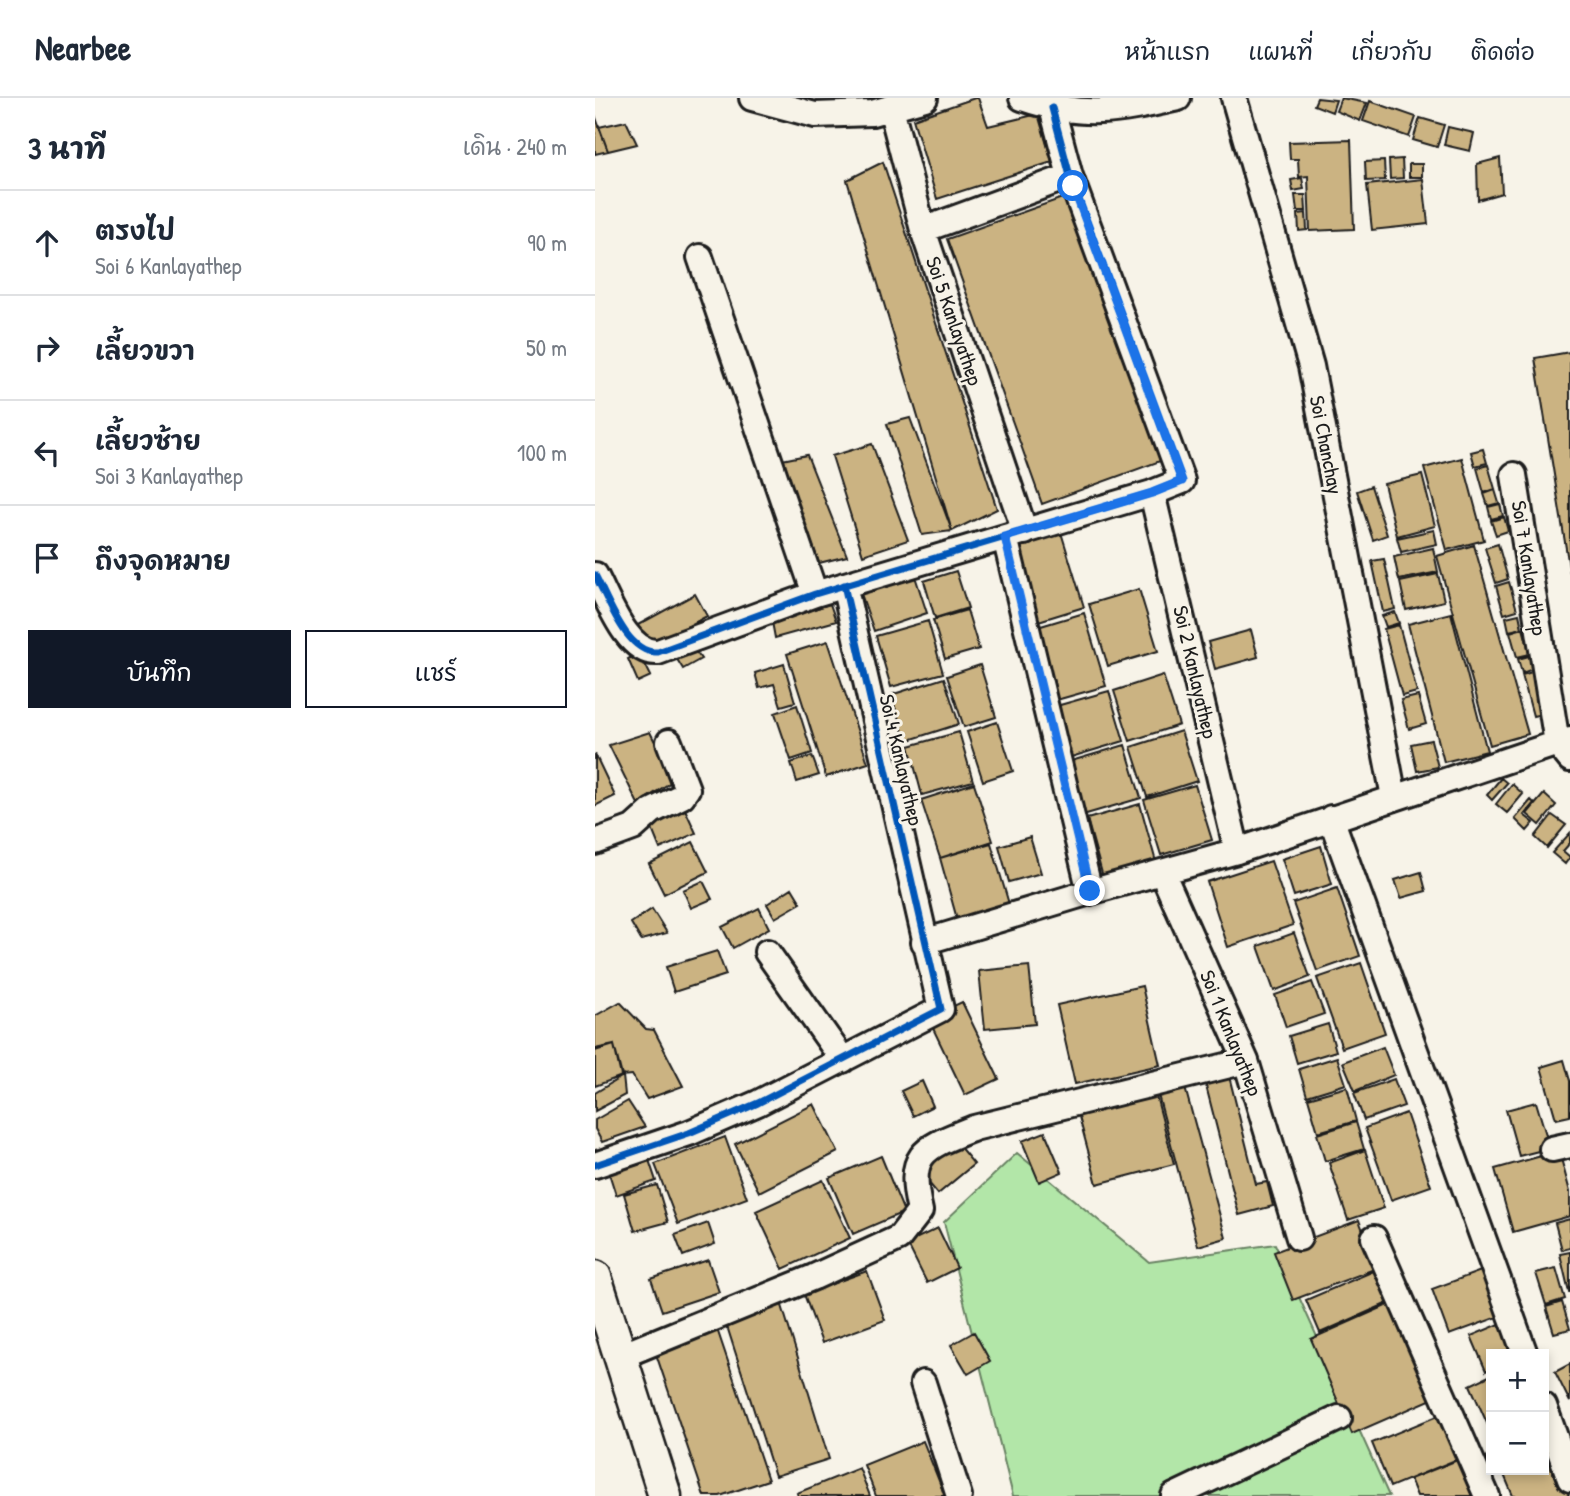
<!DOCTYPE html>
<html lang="th">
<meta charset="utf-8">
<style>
body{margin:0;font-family:"Patrick Hand","Playpen Sans Thai",sans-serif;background:#f2f2f3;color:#1f2937}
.controls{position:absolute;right:21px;bottom:21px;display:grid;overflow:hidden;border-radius:0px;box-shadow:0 4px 10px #0003}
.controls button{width:63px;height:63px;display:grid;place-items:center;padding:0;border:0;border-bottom:2px solid #e0e1e3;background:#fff;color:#1f2937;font:35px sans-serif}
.stop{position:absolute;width:21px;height:21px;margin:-16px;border:5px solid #1a73e8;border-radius:50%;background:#fff}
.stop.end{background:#1a73e8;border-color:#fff;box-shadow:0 2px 7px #0008}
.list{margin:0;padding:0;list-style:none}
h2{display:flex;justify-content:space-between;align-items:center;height:91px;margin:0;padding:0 28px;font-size:30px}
h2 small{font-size:23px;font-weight:400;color:#747a83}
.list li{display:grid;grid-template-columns:46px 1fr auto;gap:21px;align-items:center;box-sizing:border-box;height:105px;padding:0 28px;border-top:2px solid #e0e1e3}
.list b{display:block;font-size:26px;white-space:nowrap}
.list p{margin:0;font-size:23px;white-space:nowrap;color:#747a83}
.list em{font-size:23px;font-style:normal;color:#747a83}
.actions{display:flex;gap:14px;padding:21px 28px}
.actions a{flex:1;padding:16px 0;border:2px solid #111827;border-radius:0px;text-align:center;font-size:24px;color:#111827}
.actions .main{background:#111827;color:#fff}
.icon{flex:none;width:38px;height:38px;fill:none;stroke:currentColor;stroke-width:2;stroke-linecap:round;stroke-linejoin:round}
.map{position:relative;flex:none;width:975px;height:1398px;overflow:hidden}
header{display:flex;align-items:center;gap:42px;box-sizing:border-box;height:98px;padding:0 35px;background:#fff;border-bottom:2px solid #e0e1e3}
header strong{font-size:33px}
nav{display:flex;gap:38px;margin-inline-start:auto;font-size:24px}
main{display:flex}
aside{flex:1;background:#fff}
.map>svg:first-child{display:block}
</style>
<header>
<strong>Nearbee</strong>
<nav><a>หน้าแรก</a><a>แผนที่</a><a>เกี่ยวกับ</a><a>ติดต่อ</a></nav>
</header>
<main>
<aside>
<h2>3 นาที<small>เดิน · 240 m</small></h2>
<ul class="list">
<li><svg class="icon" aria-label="ahead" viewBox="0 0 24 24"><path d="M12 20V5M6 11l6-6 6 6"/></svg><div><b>ตรงไป</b><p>Soi 6 Kanlayathep</p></div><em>90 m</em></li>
<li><svg class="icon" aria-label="right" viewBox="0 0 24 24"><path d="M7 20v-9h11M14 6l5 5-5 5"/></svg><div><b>เลี้ยวขวา</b></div><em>50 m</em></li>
<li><svg class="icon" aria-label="left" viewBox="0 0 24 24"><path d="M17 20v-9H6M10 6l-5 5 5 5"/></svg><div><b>เลี้ยวซ้าย</b><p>Soi 3 Kanlayathep</p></div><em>100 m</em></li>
<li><svg class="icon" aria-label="arrive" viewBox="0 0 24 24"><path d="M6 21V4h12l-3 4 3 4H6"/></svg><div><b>ถึงจุดหมาย</b></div></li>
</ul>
<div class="actions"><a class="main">บันทึก</a><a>แชร์</a></div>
</aside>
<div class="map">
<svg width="975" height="1398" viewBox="0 0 975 1398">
<rect width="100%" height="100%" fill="#f7f3e8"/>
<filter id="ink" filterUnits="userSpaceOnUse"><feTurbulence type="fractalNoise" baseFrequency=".0143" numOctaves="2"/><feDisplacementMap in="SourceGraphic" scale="14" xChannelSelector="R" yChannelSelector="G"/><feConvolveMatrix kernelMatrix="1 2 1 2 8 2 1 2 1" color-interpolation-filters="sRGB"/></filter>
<g filter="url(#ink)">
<path fill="#b2e6a8" stroke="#678162" stroke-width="2" d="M422 1055 554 1164 680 1146 794 1398H418L349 1124Z"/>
<path fill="#cbb382" stroke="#1c1c1c" stroke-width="2" d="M380 0H383L393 28 443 16 457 64 342 101 318 21Z
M722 0 741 2 737 14 719 7Z
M746 0 772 5 765 23 741 13Z
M775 3 821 19 814 39 768 23Z
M0 17 13 53 0 56Z
M825 20 849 27 842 49 818 42Z
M31 23 42 46 13 53 4 29Z
M853 29 879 35 875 53 849 47Z
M756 42 759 131 715 133 713 78 704 79 703 61H695L694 44Z
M905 60 907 95 883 102 882 66Z
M807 61 808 80 795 81 794 62Z
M789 63 790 82 771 83 770 64Z
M288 64 402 411 357 433 252 82Z
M814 66H827V79H814Z
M707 80 709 91 698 93 696 82Z
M828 81 833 126 777 132 772 87Z
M700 97H710L711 113H702Z
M473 98 568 362 447 406 352 141Z
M711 115 712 132 704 133 703 116Z
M975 254V475L940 260Z
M315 320 357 433 327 437 292 326Z
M277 346 313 442 268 457 237 358Z
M888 351 892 365 880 368 876 354Z
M212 357 252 458 224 465 187 362Z
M867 360 889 442 852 452 829 370Z
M893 367 900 391 889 395 882 370Z
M827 377 840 428 802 438 789 386Z
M776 388 792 437 778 442 762 393Z
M900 392 904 405 893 408 889 396Z
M905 406 908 418 896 421 893 409Z
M909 419 913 433 901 437 896 423Z
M465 431 489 509 437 525 413 446Z
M839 432 842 446 806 454 802 440Z
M903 446 913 481 901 485 890 450Z
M879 447 933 636 895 647 842 458Z
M838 450 843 474 804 482 799 459Z
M789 461 800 511 788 514 777 463Z
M318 472 332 515 279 533 264 490Z
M361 473 373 510 340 520 329 483Z
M843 476 849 503 811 512 805 484Z
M914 484 922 512 909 516 901 488Z
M544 491 563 553 513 568 494 506Z
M100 496 112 518 53 550 41 528Z
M235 506 241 523 180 540 177 524Z
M372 512 384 551 350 561 338 522Z
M800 514 804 525 791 529 787 518Z
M489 515 511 588 458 603 436 531Z
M856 515 892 653 849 664 813 526Z
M924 516 927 530 914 533 911 519Z
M333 523 348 575 296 589 281 538Z
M804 527 822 594 807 598 789 531Z
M928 530 935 556 922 559 915 534Z
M656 532 663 559 620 571 613 544Z
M233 543 273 665 231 679 192 556Z
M97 548 106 561 88 571 80 558Z
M45 556 56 578 43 584 33 561Z
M934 558 938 571 927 575 923 561Z
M189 566 200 604 186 608 179 586 164 590 160 575Z
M385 567 401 619 369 629 352 578Z
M940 573 951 615 938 618 927 577Z
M568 577 584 627 535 643 519 593Z
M349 580 364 626 311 643 296 597Z
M514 593 529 643 473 660 458 609Z
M823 598 831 626 814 631 806 602Z
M202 607 217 655 196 662 180 615Z
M402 624 418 673 388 683 372 634Z
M586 633 602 683 552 699 536 649Z
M55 634 79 682 43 706 14 647Z
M364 634 378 683 327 697 314 648Z
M836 642 843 669 822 673 816 646Z
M530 647 546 700 488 717 473 664Z
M0 656 20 698 0 708Z
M217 658 224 677 202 684 196 665Z
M906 680 912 685 897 702 892 697Z
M379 685 398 743 345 760 326 702Z
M917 686 928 696 912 715 901 706Z
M600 687 617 742 566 757 549 702Z
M949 696 961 707 945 727 932 716Z
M936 702 939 705 929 717 939 725 932 733 920 721Z
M545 706 561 764 508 779 492 721Z
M89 709 101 735 65 751 54 724Z
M957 717 971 727 952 750 940 739Z
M975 735V745L968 753 975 759 970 766 957 755Z
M435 739 446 775 414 784 404 748Z
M98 744 113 774 69 796 54 766Z
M396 745 414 806 362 821 345 760Z
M726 748 737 786 699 798 687 761Z
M676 763 698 827 633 849 612 784Z
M826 774 831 793 806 800 800 782Z
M108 783 117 801 96 810 88 792Z
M197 790 206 805 180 820 172 806Z
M742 790 765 858 722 873 698 805Z
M164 810 174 830 138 850 127 829Z
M57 811 72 835 46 842 36 825Z
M699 835 715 879 679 893 663 848Z
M122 853 131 877 79 894 71 869Z
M766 865 790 935 747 950 722 880Z
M434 868 440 926 390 931 384 873Z
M717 884 729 916 691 929 680 897Z
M547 888 565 967 480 986 462 907Z
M25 904 51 931 59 932 88 988 52 1001 37 977 26 978 19 947 0 951V918Z
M367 904 404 981 370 997 333 920Z
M733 926 741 953 702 965 694 938Z
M19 947 27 978 0 988V953Z
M788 949 799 977 760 993 748 964Z
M742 959 751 986 712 998 704 971Z
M969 962 975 983V1018L961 1021 946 969Z
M633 974 661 1086 672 1084 678 1108 644 1117 609 980Z
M28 978 30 997 0 1013V995Z
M799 981 809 1008 769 1022 759 995Z
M327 983 338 1008 318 1018 306 993Z
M589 986 631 1140 603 1148 562 993Z
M752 989 761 1023 723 1034 713 1000Z
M560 994 579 1066 502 1086 483 1015Z
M33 1003 50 1029 7 1044 0 1031V1022Z
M941 1004 955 1050 924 1058 911 1012Z
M219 1006 243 1054 164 1094 140 1046Z
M811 1015 836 1088 796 1102 770 1030Z
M761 1024 769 1051 730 1063 722 1036Z
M450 1034 467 1074 444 1084 427 1043Z
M130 1039 152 1100 83 1126 60 1066Z
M359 1042 379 1066 343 1096 323 1072Z
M770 1052 789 1110 753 1122 734 1065Z
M964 1053 975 1094V1118L918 1134 900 1071Z
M286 1058 309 1114 258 1136 234 1080Z
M53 1059 61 1083 21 1097 13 1072Z
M228 1082 255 1140 188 1171 161 1113Z
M62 1087 73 1124 40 1133 29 1096Z
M975 1121V1150L967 1152 960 1125Z
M764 1122 782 1170 698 1202 679 1154Z
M113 1125 120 1146 88 1158 80 1137Z
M343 1130 362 1170 332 1185 312 1145Z
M975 1154V1194H974L965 1156Z
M113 1162 124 1194 67 1213 56 1181Z
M788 1169 802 1201 725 1235 711 1202Z
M894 1170 911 1216 854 1237 837 1191Z
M961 1170 970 1201 951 1207 941 1175Z
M272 1173 290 1222 227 1245 209 1196Z
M185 1201 234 1361 180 1378 129 1219Z
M802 1203 844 1298 757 1336 716 1241Z
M967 1204 975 1231 959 1235 951 1209Z
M120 1225 173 1382 125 1398H109L58 1247Z
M907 1225 920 1256H896V1270L891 1273 876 1238Z
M379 1234 395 1263 373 1276 356 1247Z
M975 1266V1304L960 1274Z
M896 1277V1334L875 1287Z
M852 1314 870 1358 795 1389 777 1345Z
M949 1336 974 1398H918L907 1372H949Z
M328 1343 350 1398H281L269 1367Z
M870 1359 886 1398H822L815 1381Z
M264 1370 275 1398H203L202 1395Z"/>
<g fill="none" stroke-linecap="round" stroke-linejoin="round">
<g stroke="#1c1c1c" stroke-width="30">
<path id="minor" d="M157 0 220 17 277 15 330 0
M427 0C489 21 521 14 583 0
M639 0 716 268 799 699
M296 10 328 132 430 434
M328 132 475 78
M105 159 220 496
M919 377 962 645 975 661
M557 395 642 753
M410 439 495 794
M0 477C13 501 32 557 63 554L220 496 557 395 587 383 475 78 457 10
M736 720 930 1256
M0 744 38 730 57 713 87 698 92 691 74 644
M567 774 651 963 704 1140
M329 844 495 794 642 753 975 641
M172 854 248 962
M957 1051 975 1047
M0 1067 94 1035 163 1005 346 911 249 487
M779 1140 892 1398
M26 1258 219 1179 304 1140 325 1113C311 1054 329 1050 379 1030L651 963
M328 1285 364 1398
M949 1308 975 1381
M579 1398 744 1320"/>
</g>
<g stroke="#1c1c1c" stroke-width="37">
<path id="tertiary" d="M0 1179 70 1398"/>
</g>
<use href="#minor" stroke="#f7f3e8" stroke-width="24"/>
<use href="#tertiary" stroke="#f7f3e8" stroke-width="32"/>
<g stroke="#f7f3e8" stroke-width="11">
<path id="cycleway" d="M0 477C13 501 32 557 63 554L220 496 557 395 587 383 475 78 457 10
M0 1067 94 1035 163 1005 346 911 249 487"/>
</g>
<use href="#cycleway" stroke="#0057b8" stroke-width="7"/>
</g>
</g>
<g fill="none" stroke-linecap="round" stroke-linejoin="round" filter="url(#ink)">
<path stroke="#1a73e8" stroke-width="9" d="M478 88 587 383 557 395 410 439 495 793"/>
</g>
<g text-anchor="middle" stroke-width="6" stroke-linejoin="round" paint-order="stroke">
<g font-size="21" fill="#1c1c1c" stroke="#f7f3e8">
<text transform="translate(359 223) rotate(71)" y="7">Soi 5 Kanlayathep</text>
<text transform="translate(731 347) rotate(79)" y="7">Soi Chanchay</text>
<text transform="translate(934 470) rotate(81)" y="7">Soi 7 Kanlayathep</text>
<text transform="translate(600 574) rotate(77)" y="7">Soi 2 Kanlayathep</text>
<text transform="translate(306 662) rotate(77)" y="7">Soi 4 Kanlayathep</text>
<text transform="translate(636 935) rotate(68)" y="7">Soi 1 Kanlayathep</text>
</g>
</g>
</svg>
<div class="controls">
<button>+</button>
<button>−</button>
</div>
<div class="stop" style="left:478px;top:88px"></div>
<div class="stop end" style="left:495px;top:793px"></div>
</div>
</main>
